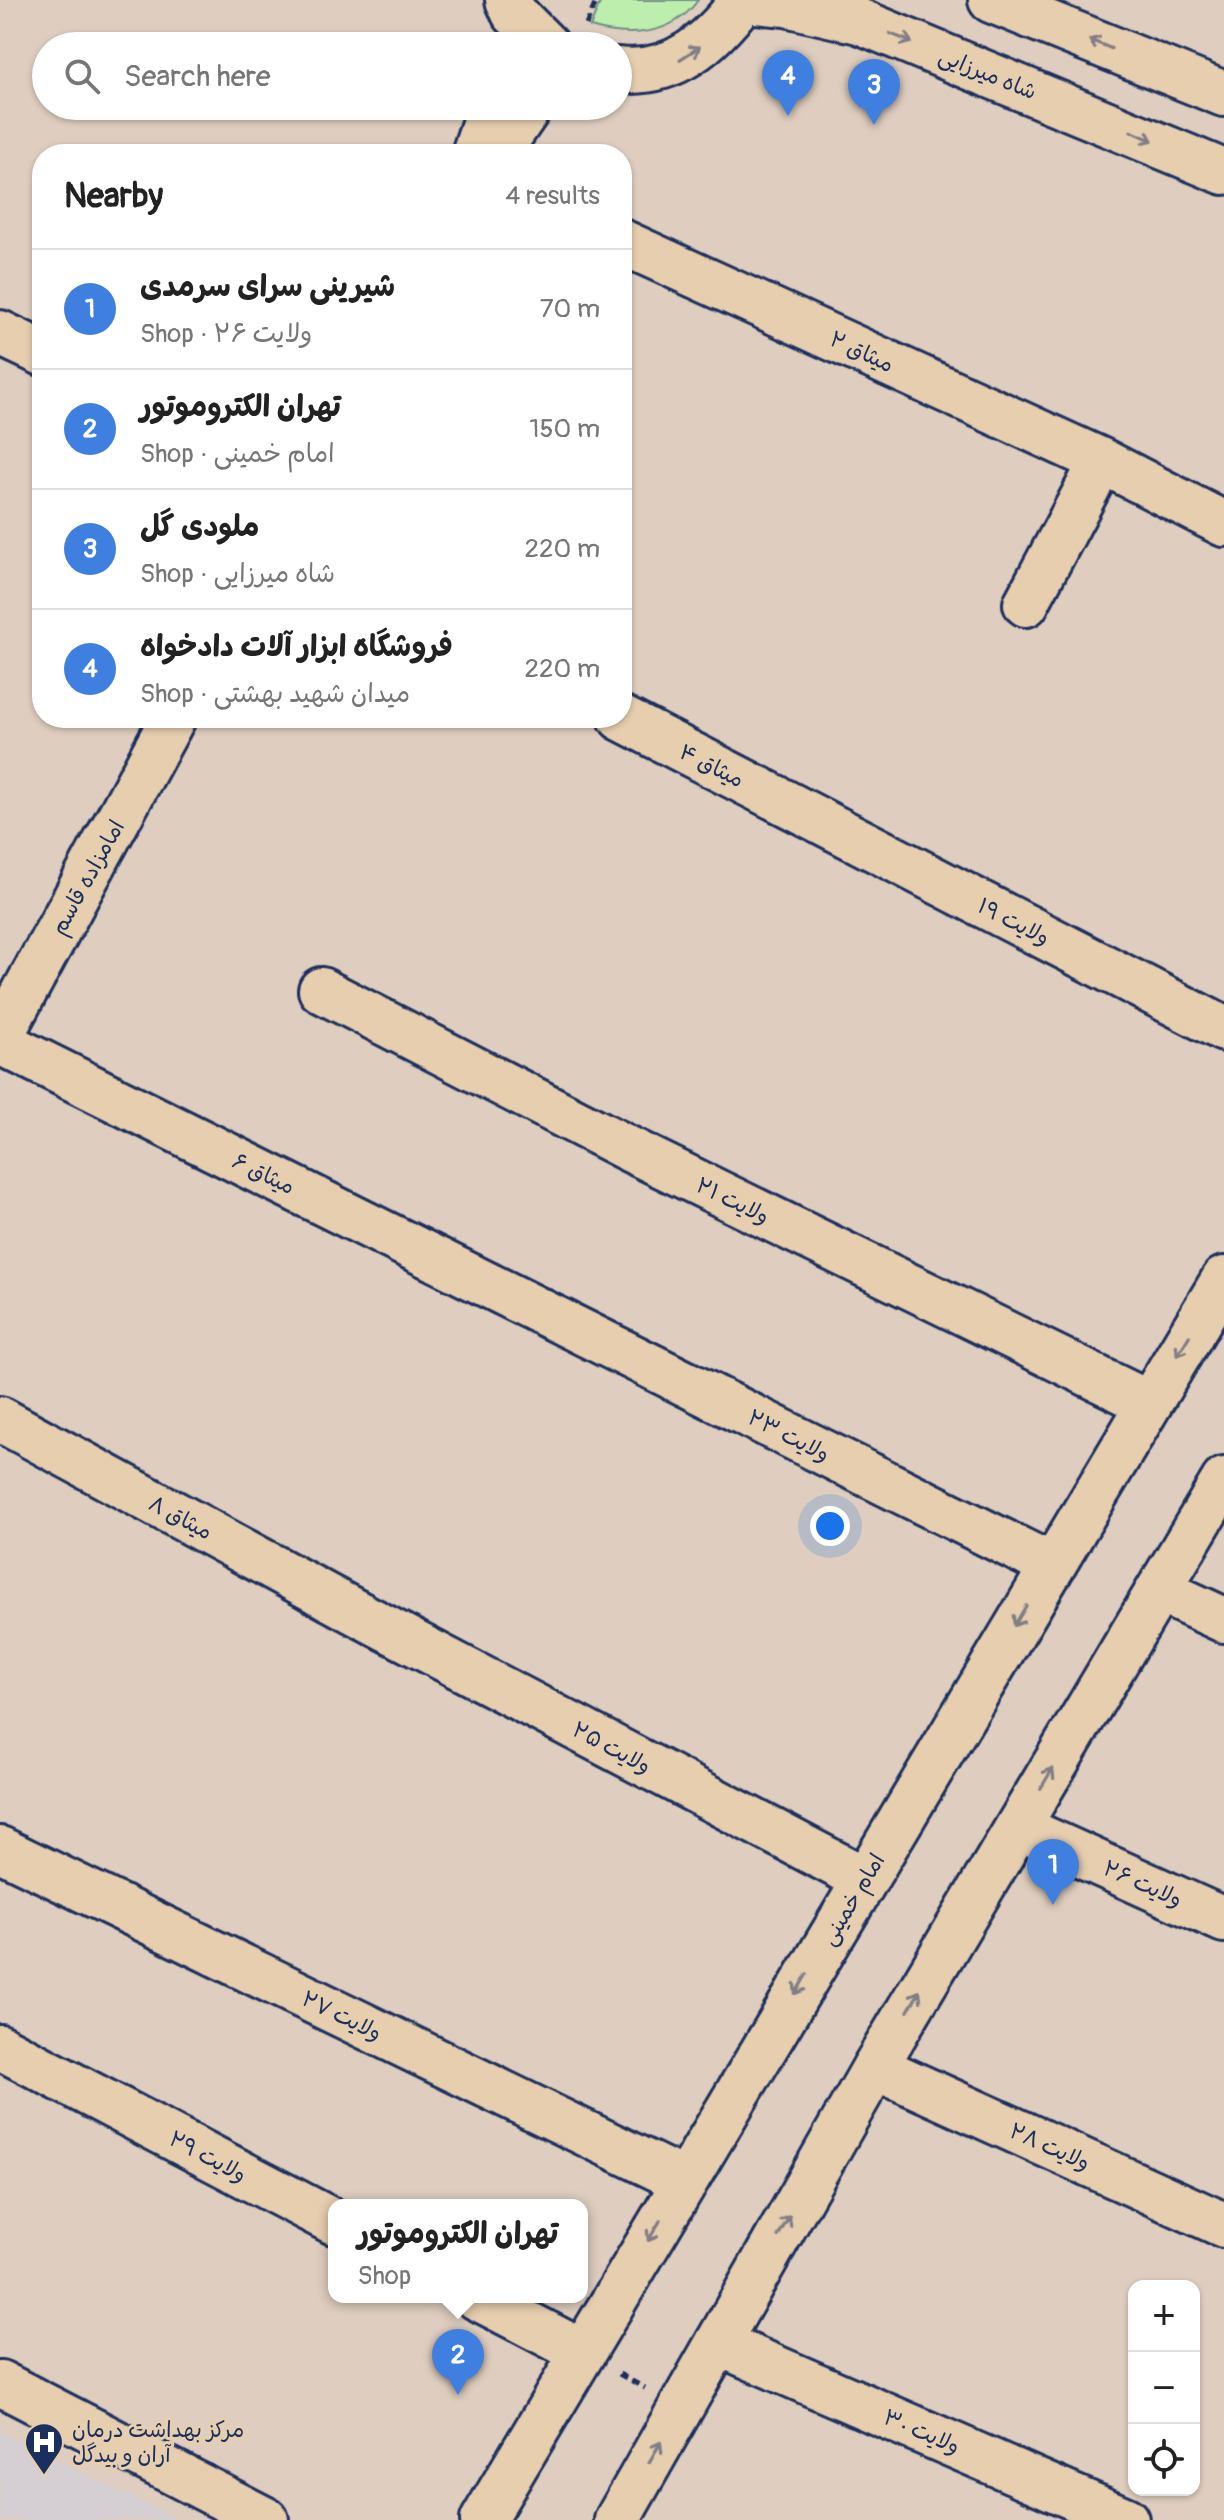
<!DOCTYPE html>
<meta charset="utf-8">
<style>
body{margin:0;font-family:Pangolin,"Playpen Sans Arabic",sans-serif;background:#f2f2f2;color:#222}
.controls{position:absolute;right:24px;bottom:24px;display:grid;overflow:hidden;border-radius:16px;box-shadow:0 2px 6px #0004}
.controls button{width:72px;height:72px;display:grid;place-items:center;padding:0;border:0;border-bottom:2px solid #e0e0e0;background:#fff;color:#222;font:40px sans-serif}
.you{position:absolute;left:830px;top:1526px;width:28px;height:28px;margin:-20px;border:6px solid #fff;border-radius:50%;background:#1a73e8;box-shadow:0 0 0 12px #1a73e833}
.badge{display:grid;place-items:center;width:52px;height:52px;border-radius:50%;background:#d93025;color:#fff;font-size:26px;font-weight:700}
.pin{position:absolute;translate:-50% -66px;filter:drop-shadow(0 2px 4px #0008)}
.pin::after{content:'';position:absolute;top:42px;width:28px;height:24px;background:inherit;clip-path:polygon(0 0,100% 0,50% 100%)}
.popup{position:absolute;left:328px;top:2199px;width:260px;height:104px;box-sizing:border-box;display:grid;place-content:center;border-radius:16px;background:#fff;filter:drop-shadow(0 2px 6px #0005);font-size:26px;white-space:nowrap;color:#767676}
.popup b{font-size:30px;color:#222}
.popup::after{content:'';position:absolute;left:50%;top:100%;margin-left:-16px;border:16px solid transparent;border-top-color:#fff}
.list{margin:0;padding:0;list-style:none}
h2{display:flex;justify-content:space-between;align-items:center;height:104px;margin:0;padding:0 32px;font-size:34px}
h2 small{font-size:26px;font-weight:400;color:#767676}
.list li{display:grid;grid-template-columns:52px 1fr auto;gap:24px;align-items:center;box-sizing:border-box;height:120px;padding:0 32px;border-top:2px solid #e0e0e0}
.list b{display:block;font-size:30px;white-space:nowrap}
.list p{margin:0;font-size:26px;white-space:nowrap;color:#767676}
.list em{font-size:26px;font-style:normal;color:#767676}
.icon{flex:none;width:44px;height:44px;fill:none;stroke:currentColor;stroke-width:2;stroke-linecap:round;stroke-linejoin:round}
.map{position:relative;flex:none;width:1224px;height:2520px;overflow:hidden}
.search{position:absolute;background:#fff;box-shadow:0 2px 6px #0004;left:32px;top:32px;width:600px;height:88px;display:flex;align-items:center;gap:20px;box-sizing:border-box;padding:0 28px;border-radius:44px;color:#767676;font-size:30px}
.panel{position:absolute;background:#fff;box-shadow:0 2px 6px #0004;left:32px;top:144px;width:600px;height:584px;border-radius:32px}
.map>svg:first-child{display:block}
</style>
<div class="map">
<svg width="1224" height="2520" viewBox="0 0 1224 2520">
<rect width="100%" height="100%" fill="#dfcebf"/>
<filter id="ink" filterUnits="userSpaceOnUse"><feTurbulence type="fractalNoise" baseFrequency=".0125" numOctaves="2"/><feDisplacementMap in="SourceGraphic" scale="16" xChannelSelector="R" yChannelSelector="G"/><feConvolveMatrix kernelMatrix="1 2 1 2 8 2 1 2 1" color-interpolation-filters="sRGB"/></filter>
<g filter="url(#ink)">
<path fill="#d5ced2" d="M0 2431 177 2520H0Z"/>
<path fill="#beeead" stroke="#6c8e86" stroke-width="2" d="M601 0H698C673 36 628 38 590 27Z"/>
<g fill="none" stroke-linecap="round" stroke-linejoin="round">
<g stroke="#1b2f5e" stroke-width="50">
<path id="minor" d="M508 0 514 13 547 46
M745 0 786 4 859 21 1224 172
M991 0 1224 94
M618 70C674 77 712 41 743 0
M474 154 490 106
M497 154 530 106
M622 242 1102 461 1224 524
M0 333 42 353
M1026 604 1102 461
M621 718 1224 1029
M321 990 629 1149 1148 1403
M0 1037 173 718
M0 1042 1050 1565
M0 1419 361 1615 864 1879
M1159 1590 1224 1620
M1018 1827 1224 1920
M0 1849 684 2181
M0 2047 334 2222
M875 2067 1224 2225
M476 2297 582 2352
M718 2343 1126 2520
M0 2383 266 2520"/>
</g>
<g stroke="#1b2f5e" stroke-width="50">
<path id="major" d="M483 2520 1224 1279
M617 2520 875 2067 1224 1480"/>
</g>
<path stroke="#1b2f5e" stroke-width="5" stroke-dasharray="8 6" stroke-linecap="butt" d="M586 25 597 0
M619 2374 645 2388"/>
<use href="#minor" stroke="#e7ceaf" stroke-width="44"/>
<use href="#major" stroke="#e7ceaf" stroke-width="44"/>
</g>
<defs><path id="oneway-shaft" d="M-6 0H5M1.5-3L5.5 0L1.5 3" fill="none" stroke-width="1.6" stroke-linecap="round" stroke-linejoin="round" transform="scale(2)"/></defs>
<g stroke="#817e86">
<use href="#oneway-shaft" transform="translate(901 38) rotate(22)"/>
<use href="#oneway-shaft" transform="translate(1100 44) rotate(-158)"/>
<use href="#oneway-shaft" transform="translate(690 53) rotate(-32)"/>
<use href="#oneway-shaft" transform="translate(1142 136) rotate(24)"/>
<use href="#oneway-shaft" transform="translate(1183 1346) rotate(122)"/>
<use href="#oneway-shaft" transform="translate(1020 1616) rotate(121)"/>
<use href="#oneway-shaft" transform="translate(1047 1778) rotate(-59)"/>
<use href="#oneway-shaft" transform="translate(801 1984) rotate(121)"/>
<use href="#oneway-shaft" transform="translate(914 2001) rotate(-59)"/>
<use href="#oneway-shaft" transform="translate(784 2226) rotate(-60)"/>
<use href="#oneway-shaft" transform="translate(654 2231) rotate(121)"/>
<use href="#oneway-shaft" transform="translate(655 2452) rotate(-60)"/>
</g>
</g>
<defs>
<g id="hospital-pin" transform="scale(2)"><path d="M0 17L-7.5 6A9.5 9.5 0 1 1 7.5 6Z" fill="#1b2f5e" stroke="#e7ceaf"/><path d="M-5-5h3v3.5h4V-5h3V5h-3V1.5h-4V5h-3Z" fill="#fff"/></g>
</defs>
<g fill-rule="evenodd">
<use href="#hospital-pin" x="44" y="2442"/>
</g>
<g text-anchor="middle" stroke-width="6" stroke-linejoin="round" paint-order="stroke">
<g font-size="22" fill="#1b2f5e" stroke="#e7ceaf">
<text transform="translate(988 73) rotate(22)" y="8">شاه میرزایی</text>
<text transform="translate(862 351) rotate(25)" y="8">میثاق ۲</text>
<text transform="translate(712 765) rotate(27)" y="8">میثاق ۴</text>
<text transform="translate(87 877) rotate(-61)" y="8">امامزاده قاسم</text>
<text transform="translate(1014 921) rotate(27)" y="8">ولایت ۱۹</text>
<text transform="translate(264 1173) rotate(26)" y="8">میثاق ۶</text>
<text transform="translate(733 1200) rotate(26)" y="8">ولایت ۲۱</text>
<text transform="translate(789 1435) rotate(27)" y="8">ولایت ۲۳</text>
<text transform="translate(181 1517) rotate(28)" y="8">میثاق ۸</text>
<text transform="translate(612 1747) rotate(28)" y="8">ولایت ۲۵</text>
<text transform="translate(1143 1883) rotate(24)" y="8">ولایت ۲۶</text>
<text transform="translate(852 1899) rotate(-59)" y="8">امام خمینی</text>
<text transform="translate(342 2015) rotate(26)" y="8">ولایت ۲۷</text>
<text transform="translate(1050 2146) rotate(24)" y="8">ولایت ۲۸</text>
<text transform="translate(208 2156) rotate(28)" y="8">ولایت ۲۹</text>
<text transform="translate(922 2431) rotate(23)" y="8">ولایت ۳۰</text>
</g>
<g font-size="22" fill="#1b2f5e" stroke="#e7ceaf" text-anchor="start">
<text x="72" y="2437">مرکز بهداشت درمان<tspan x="72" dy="25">آران و بیدگل</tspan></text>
</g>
</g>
</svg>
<div class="controls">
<button>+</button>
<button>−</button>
<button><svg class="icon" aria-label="locate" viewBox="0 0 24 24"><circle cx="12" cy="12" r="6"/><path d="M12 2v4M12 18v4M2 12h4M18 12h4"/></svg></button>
</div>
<div class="you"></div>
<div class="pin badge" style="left:1053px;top:1905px;background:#3f7fe0">1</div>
<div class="pin badge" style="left:458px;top:2395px;background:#3f7fe0">2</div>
<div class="popup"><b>تهران الکتروموتور</b>Shop</div>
<div class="pin badge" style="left:874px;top:125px;background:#3f7fe0">3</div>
<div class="pin badge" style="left:788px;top:116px;background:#3f7fe0">4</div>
<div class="search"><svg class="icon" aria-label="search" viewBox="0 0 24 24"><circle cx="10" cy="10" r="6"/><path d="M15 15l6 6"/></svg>Search here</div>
<section class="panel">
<h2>Nearby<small>4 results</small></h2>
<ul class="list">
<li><span class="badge" style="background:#3f7fe0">1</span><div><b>شیرینی سرای سرمدی</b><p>Shop · ولایت ۲۶</p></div><em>70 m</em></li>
<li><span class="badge" style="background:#3f7fe0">2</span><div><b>تهران الکتروموتور</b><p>Shop · امام خمینی</p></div><em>150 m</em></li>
<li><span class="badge" style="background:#3f7fe0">3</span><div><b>ملودی گل</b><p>Shop · شاه میرزایی</p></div><em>220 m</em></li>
<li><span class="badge" style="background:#3f7fe0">4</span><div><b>فروشگاه ابزار آلات دادخواه</b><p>Shop · میدان شهید بهشتی</p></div><em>220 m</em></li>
</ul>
</section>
</div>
